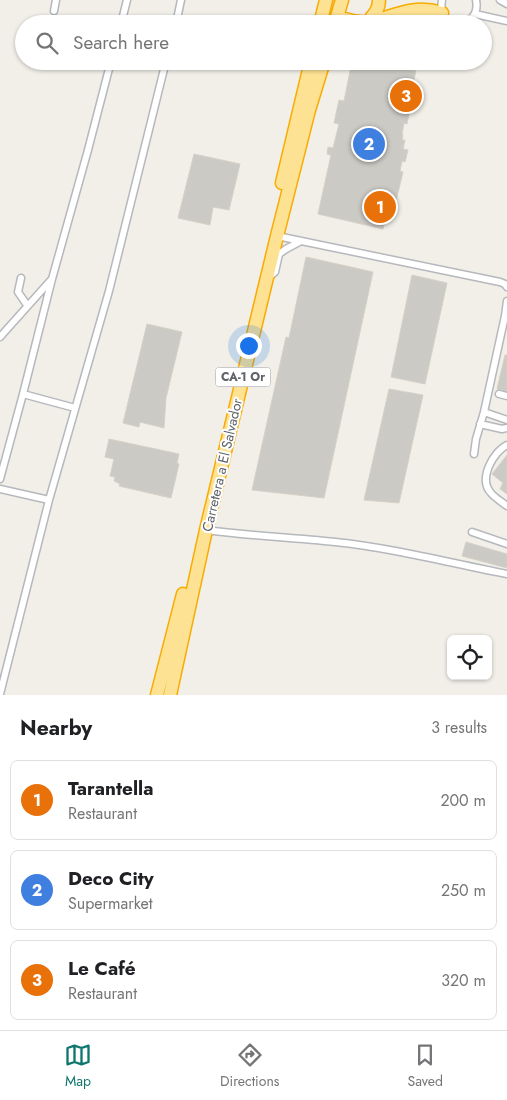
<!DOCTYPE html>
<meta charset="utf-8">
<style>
body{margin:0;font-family:Jost,sans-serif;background:#f2f2f2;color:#202124}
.controls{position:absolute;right:15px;bottom:15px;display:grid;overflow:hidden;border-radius:8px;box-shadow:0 1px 4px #0004}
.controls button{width:45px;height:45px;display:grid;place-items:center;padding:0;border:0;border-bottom:1px solid #e0e0e0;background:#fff;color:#202124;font:25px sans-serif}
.you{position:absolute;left:248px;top:345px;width:18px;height:18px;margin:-12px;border:4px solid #fff;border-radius:50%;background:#1a73e8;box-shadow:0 0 0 8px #1a73e833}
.badge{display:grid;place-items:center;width:32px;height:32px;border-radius:50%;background:#0f766e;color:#fff;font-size:16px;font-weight:700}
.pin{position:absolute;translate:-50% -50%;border:2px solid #fff;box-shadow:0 1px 5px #0006}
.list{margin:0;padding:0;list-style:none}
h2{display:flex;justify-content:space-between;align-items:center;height:65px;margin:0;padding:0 20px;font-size:21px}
h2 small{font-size:16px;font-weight:400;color:#757577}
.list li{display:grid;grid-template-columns:32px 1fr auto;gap:15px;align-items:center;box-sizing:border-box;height:80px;margin:0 10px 10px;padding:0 10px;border:1px solid #e0e0e0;border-radius:8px}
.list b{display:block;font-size:19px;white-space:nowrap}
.list p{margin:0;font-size:16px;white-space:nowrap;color:#757577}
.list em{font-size:16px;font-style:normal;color:#757577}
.icon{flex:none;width:28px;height:28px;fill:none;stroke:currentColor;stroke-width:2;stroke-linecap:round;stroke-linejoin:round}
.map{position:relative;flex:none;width:507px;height:695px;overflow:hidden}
.search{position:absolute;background:#fff;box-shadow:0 1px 4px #0004;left:15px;right:15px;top:15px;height:55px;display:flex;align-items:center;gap:12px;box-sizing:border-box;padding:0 18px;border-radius:28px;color:#757577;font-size:19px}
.sheet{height:335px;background:#fff}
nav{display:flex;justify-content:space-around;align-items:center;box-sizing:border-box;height:70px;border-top:1px solid #e0e0e0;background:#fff;font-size:14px;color:#757577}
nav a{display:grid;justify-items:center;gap:2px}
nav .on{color:#0f766e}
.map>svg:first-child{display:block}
</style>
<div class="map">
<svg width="507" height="695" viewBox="0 0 507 695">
<rect width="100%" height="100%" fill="#f1efe8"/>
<path fill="#c5e8c5" d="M417 17C423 18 430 18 434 24H392L404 19Z"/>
<path fill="#cccac5" stroke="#d6d1c6" d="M352 61H371L416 71 411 91 414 92 407 124 404 123 402 134 403 135 402 140H405L403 149 408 150 405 162 402 161 400 171 403 172 396 201H393L392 207H389L383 229 318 214 331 155 327 154 328 147 333 148 339 124 334 123 339 100 344 101Z
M194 154 240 164 229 210 213 207 210 225 178 218Z
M306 257 373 272 324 498 252 490 286 337 289 338Z
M412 275 447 283 425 384 391 377Z
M147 324 182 332 166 398 164 428 140 422 139 427 123 423Z
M505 355H507V391L497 389Z
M389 389 423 395 399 503 364 500Z
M109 439 179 454 177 463 179 464 171 498 119 486 120 484 114 481 115 477 110 476 114 459 105 457Z
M507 455V494L500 489 503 483 492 474Z
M466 542 507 554V568L462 556Z"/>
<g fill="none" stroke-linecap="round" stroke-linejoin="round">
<path stroke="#ccccc8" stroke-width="12" stroke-dasharray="12 6" stroke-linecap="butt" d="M333 0C333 8 337 14 344 18"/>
<g stroke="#b5b8bc" stroke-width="9">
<path id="street" d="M442 0C436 32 482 30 476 0
M500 0 507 4
M54 11 56 0
M475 14 507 21
M121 24 127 0
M176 24 181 0
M277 236 500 282 505 284 507 287
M269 277 275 272 279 254 286 249 301 241
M21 278 18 292 27 305
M0 337 51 280
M23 394 75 408
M499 394 507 396
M484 412 507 420
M480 424 502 429 507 428
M507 445C493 452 478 479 491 493 495 498 502 502 507 506
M474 454 476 439 484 412 505 316 507 301
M0 479 23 394 52 279 88 150 111 61
M0 489 49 500
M206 530C249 536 292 537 335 542 393 548 450 563 507 574
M472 532 507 544
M0 694 49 500 109 291 166 61"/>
</g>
<g stroke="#f9ab00" stroke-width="15">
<path id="highway" d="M371 18C376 12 379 8 379 0
M345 19C381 32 398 0 442 13
M320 24 326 0
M335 24 342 0
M282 183 311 61
M157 695 183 594
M170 695 206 530 277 236 309 110 324 61"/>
</g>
<use href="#street" stroke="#fff" stroke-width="6"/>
<use href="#highway" stroke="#fde293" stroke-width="12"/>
</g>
<g text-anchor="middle" stroke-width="4" stroke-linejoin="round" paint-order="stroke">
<rect fill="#fff" stroke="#8f9295" stroke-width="1" x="215.5" y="367.5" width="55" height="19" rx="4"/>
<g font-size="12" font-weight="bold" fill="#5f6368">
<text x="243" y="381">CA-1 Or</text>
</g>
<g font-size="14" fill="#5f6368" stroke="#fff">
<text transform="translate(222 465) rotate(-77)" y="5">Carretera a El Salvador</text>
</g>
</g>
</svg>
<div class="controls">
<button><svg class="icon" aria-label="locate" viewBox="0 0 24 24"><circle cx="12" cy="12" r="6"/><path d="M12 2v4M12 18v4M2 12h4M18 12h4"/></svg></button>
</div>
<div class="you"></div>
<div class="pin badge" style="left:380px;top:207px;background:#e8710a">1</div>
<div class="pin badge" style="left:369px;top:144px;background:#3f7fe0">2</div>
<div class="pin badge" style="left:406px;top:96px;background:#e8710a">3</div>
<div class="search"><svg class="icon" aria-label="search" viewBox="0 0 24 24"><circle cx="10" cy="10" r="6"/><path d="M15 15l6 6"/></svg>Search here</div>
</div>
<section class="sheet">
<h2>Nearby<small>3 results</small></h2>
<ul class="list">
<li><span class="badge" style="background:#e8710a">1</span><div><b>Tarantella</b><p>Restaurant</p></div><em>200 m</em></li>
<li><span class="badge" style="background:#3f7fe0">2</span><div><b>Deco City</b><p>Supermarket</p></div><em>250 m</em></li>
<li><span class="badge" style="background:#e8710a">3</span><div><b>Le Café</b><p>Restaurant</p></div><em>320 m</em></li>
</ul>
</section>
<nav>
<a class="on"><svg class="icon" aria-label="map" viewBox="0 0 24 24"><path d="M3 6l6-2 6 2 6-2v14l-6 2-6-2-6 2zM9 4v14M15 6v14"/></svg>Map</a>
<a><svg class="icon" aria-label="directions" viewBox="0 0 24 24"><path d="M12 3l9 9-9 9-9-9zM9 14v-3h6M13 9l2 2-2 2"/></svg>Directions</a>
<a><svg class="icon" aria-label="saved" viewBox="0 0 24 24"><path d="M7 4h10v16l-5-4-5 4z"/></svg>Saved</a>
</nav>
